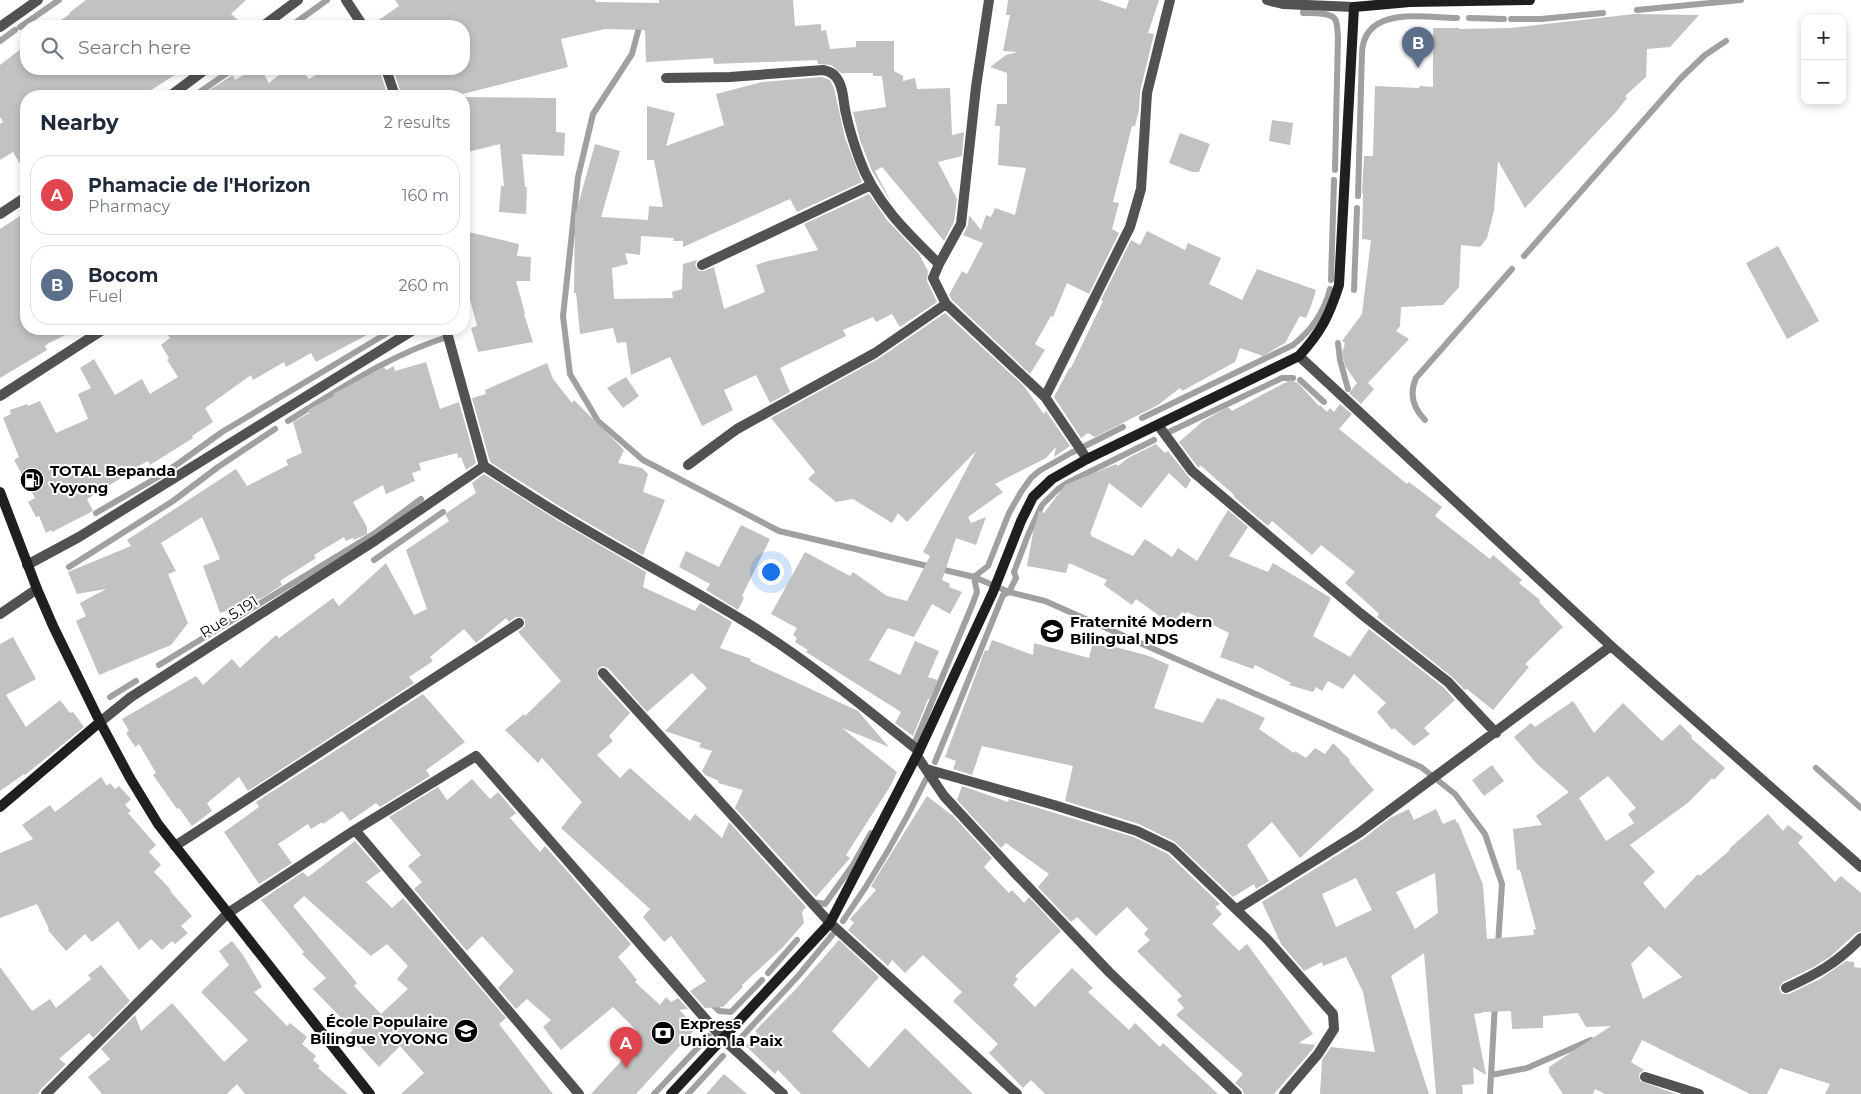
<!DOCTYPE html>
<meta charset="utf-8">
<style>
body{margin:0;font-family:Montserrat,sans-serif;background:#f2f2f3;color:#1f2937}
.controls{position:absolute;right:15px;top:15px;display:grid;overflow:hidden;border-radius:10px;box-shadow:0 2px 8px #0003}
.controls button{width:45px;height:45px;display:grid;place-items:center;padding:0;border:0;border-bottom:1px solid #e0e1e3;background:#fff;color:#1f2937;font:25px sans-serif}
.you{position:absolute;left:770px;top:571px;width:18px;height:18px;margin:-12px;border:4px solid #fff;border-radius:50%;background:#1a73e8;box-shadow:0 0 0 8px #1a73e833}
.badge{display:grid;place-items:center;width:32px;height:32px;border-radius:50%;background:#0f766e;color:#fff;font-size:16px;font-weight:700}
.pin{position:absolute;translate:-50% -41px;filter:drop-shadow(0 1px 2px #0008)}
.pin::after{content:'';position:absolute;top:26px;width:18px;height:15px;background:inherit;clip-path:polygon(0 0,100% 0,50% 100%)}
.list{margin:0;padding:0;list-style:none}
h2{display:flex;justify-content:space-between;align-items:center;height:65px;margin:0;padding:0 20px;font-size:21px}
h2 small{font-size:16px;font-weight:400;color:#747a83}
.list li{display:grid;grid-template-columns:32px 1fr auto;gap:15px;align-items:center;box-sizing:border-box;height:80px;margin:0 10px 10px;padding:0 10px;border:1px solid #e0e1e3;border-radius:20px}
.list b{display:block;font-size:19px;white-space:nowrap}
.list p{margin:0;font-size:16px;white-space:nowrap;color:#747a83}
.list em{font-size:16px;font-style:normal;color:#747a83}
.icon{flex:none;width:28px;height:28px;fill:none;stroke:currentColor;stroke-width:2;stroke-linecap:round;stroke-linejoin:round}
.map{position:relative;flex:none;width:1861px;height:1094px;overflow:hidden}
.search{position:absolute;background:#fff;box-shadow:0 2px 8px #0003;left:20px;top:20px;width:450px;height:55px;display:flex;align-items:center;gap:12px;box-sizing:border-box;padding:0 18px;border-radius:20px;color:#747a83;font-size:19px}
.panel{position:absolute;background:#fff;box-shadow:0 2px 8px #0003;left:20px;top:90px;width:450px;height:245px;border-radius:20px}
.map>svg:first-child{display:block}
</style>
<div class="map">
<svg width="1861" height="1094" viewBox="0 0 1861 1094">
<rect width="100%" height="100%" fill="#fff"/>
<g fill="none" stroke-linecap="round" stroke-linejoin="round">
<path stroke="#a0a0a0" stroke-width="6" d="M1304 7 1303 13C1312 13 1330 12 1335 19 1338 24 1337 31 1338 36L1335 170
M1637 10 1741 0
M1469 18 1504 19
M1511 19H1541L1603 13
M640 24 632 54 593 114 578 177 563 316 570 374 598 421 643 460 779 531 974 577 1009 592 1045 601 1421 767 1455 794 1485 834 1502 884 1498 945
M291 26 327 0
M20 27 59 0
M0 41 15 30
M194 96 233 69
M1358 196 1362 52C1365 5 1424 18 1457 18
M1524 256 1681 78 1705 55 1726 41
M1331 280 1334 180
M1354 290 1357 208
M1338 343 1340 360 1348 389
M1300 380 1324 402
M1142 418 1293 345C1312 330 1324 313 1330 289
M1425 420C1413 408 1409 394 1416 378L1512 269
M288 421C341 389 387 356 447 337
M1167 433 1282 378H1293
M96 513 165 473 222 432 394 329
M374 560 443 512
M69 567 173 501 218 467 275 429
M159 665 375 533 421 499
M110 697 136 681
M953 718 1003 595 1009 592 1016 578 1014 572 1028 535 1042 505 1058 489 1067 483 1154 440
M916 740 973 603 977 592 974 577 988 566 1009 513 1021 492 1031 478 1039 471 1071 453 1123 427
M935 762 953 718
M1816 768 1861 808
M813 902 825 904 853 865 871 833
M843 921C875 875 902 829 926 779
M768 973 797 940
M709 1001 719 1011 731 1012 762 980
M738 1041 799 975 833 934
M1491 1075 1527 1068 1591 1040
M654 1094 709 1036
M688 1094 723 1056
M1490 1094 1495 1003"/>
</g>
<path fill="#c2c2c2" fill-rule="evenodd" d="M86 0H246L231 14 245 26H52L70 14 69 13Z
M395 0H595L596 2 659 3V0H793L795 26 821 24V31L826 30 830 49 856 47V41H894V71L903 76V81L915 78 917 89 950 88 952 135 964 132 962 156 938 162 957 199 954 222 944 241 882 167 875 171 892 204 872 171 860 140 853 112 886 107 882 76H873V73H841L831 65 818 64 817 60 714 64 713 58 646 62 645 30 605 29 561 39 568 67 455 96H402L393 69H464V26H370L399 6Z
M1008 0H1099L1126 9 1129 0H1159L1148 33 1154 34 1140 92 1139 110 1135 126H1132L1113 202 1119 203 1112 229 1119 233 1089 294 1067 283 1053 317 1051 316 1035 344 1045 350 1030 374 952 300 949 295 962 271 967 274 983 243 963 235 968 225 969 215 981 230 986 215 991 217 995 208 1015 215 1026 168 998 165 1000 126H995L997 104H1007V73L990 67 1006 55 1018 52 1003 51 1010 15H1006Z
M1634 14 1699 15 1670 47 1647 49 1646 77 1625 96 1627 98 1616 112 1525 208 1498 161 1494 211 1487 238 1480 247 1461 245 1459 287 1443 305 1401 307 1400 326 1396 331 1409 339 1368 383 1374 389 1361 404 1349 393 1357 383 1345 366 1342 353 1345 343 1342 341 1362 314 1371 240 1362 239 1363 194 1362 193 1364 156H1373L1375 86 1419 88 1420 86 1433 87V28H1459V29L1510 28Z
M26 45V69H184L142 96H26V174L13 152 0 160V124L3 122 0 117V65Z
M254 69H261L269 83 286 69H300L309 79 326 69H379L388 96H200L233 75 235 80Z
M822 77 830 80 834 88 845 138 862 182 797 212 790 199 683 247V241H673L674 238 641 236 640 255 625 253 628 264 612 268 614 299 673 298 672 292 682 289 683 264 697 260 695 265 699 271H704L714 267 724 309 765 292 756 265 768 261 818 250 804 224 869 194 887 220 919 254 928 271 927 281 937 302 900 327 892 314 876 322 873 317 843 330 846 336 780 368 790 392 770 403 756 375 724 390 733 410 702 426 670 357 631 375 626 342 617 343 613 328 580 334 576 293H574L575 216 595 144 620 151 601 217 648 220 649 206 663 207 654 160H647V106L675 113 666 146 724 125 716 94 762 82Z
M464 97 556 98V132L565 133 564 156 522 154 525 187H527L526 214 499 212 501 186H504L500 144 464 153Z
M1272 120 1293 123 1290 145 1269 141Z
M1180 133 1210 144 1199 172H1192L1169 163Z
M26 212V329H78L49 343 45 346 47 350 0 378V229Z
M464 231 519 244 517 256 531 257 530 281H516L525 313 524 314 533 342 478 352 471 328 477 326 464 277Z
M1147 231 1185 250 1188 243 1221 258 1209 284 1242 300 1257 269 1316 290 1311 306 1306 318 1300 316 1285 343 1263 356 1240 348 1235 362 1182 391 1180 388 1158 405 1095 437 1088 433 1081 438 1054 397 1070 367 1071 368 1103 301 1101 300 1131 240 1140 245Z
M1778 246 1819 321 1787 339 1746 263Z
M945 313 1023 385 1044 414 1046 411 1070 446 1054 457 1056 447 1046 458 995 484 1003 492 968 517 971 523 986 517 976 545 956 538 942 580 950 584 949 587 962 592 950 614 932 604 914 637 888 628 869 660 900 675 915 641 939 651 928 677 938 680 930 699H928L913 736 895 723 901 712 806 652 808 650 795 642 797 638 793 635 797 628 771 614 805 552 850 576 853 572 887 596 907 601 930 556 923 552 976 451 907 522 898 513 892 523 853 499 836 502 808 479 815 472 771 418 878 359Z
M165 329H378L316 362 311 353 286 367 284 362 253 380 251 375 205 408 213 422 192 436 193 438 150 465 148 461 119 476 121 478 87 499 93 511 52 532 51 530 46 533 39 516 36 517 28 502 35 498 14 460 19 457 3 418 11 414 10 410 27 404 28 406 40 401 56 433 88 419 78 394 91 388 80 368 94 359 115 395 142 379 150 394 178 377 167 360 169 358 161 345 170 338Z
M426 362 440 409 459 402 476 463 466 470 461 457 458 458 457 453 419 463 421 470 412 473 415 481 386 494 383 485 353 502 367 527V534L354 540 353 538 346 541 344 537 314 555 316 558 280 581 282 585 262 598 220 613 203 566 220 559 202 517 161 543 176 571 168 574 188 623 171 645 99 675 76 621 86 616 80 603 106 589 77 594 68 572 131 546 127 540 236 469 247 486 288 465 286 460 302 453 293 422 309 413 308 410 334 396 333 394 384 367 386 370 394 366 395 371Z
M547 363 553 379 572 403 574 400 624 450 618 463 642 468 648 474 643 492 665 500 643 555 564 509 490 462 472 398 486 394 485 390Z
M626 377 639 396 623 408 607 388Z
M1290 380 1298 383 1319 406 1320 405 1327 412 1330 408 1334 412 1340 404 1352 414 1339 429 1407 484 1409 482 1442 507 1435 516 1490 559 1493 555 1522 580 1519 583 1540 600 1539 602 1563 627 1525 664 1529 667 1493 710 1467 689 1465 690 1452 677 1377 617 1379 614 1375 610 1345 583 1355 572 1321 545 1312 555 1272 521 1268 526 1235 498 1233 494 1200 465 1199 468 1197 466 1179 442 1203 421 1228 407 1232 411Z
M1156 444 1165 453 1168 451 1191 480 1186 489 1169 473 1141 508 1109 483 1090 534 1092 535 1091 536 1133 556 1145 539 1172 557 1178 548 1197 561 1228 510 1248 527 1229 556 1268 572 1273 563 1331 598 1313 636 1350 657 1369 629 1443 687 1455 700 1424 728 1430 734 1414 746 1394 728 1392 730 1377 712 1386 703 1354 674 1343 689 1328 681 1322 691 1316 687 1313 692 1289 685 1291 683 1255 665 1253 669 1220 657 1229 633 1187 612 1186 614 1182 612 1172 625 1136 599 1132 605 1104 585 1107 580 1069 563 1066 573 1027 566 1033 533 1039 511 1044 513 1065 485 1116 464 1118 466 1128 458Z
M484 474 557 520 646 572 643 587 695 611 700 603 732 622 720 648 751 659 750 661 858 711 889 747 842 728 897 772 891 785 846 855 850 858 816 897 735 808 743 790 718 783 719 781 705 775 702 771 712 751 699 747 701 743 665 731 707 688 692 673 647 712 608 668 602 666 597 670 598 678 630 713 609 736 613 741 597 755 620 778 630 768 690 821 695 814 722 838 729 822 806 907 802 912 804 923 782 948 742 985 743 987 723 1007 705 1008 690 991 706 981 671 936 664 942 643 917 650 909 561 828 582 802 542 758 538 763 505 730 524 714 525 716 561 681 518 632 525 626V620L522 617H516L509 622 506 618 476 643 464 629 430 657 433 661 409 677 414 683 248 791 239 777 207 803 212 811 192 826 179 808 177 809 153 775 156 773 139 744 135 747 126 733 129 731 122 719 196 676 203 685 232 659 240 668 276 635 279 638 333 598 339 606 386 563 414 615 427 609 406 550 449 521 445 514 476 493 472 483Z
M741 525 770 539 742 596 744 598 738 610 706 590 710 584 679 567 686 551 719 567Z
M13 637 36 679 6 695 26 727 60 700 70 713 73 712 84 727 25 775 24 774 0 791V644Z
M992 640 1033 655 1034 643 1089 658 1093 641 1149 656 1169 665 1154 708 1203 723 1217 698 1222 700 1223 699 1265 718 1259 729 1294 753 1295 751 1306 758 1315 748 1325 754 1333 743 1350 760 1349 761 1374 790 1300 858 1272 822 1247 845 1269 881 1256 889 1254 884 1233 897 1175 842 1139 824 1065 801 1073 766 982 746 972 775 953 769 956 761 945 757 985 650 988 651Z
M423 694 465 742 426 770 430 776 380 807 376 803 350 821 342 811 323 824 322 822 311 829 308 824 278 844 292 863 259 884 224 832 259 807 256 802Z
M1573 701 1594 733 1623 703 1662 741 1680 724 1692 736 1691 738 1725 768 1714 780 1712 778 1689 802 1630 845 1655 872 1643 883 1665 909 1698 874 1700 876 1730 850 1729 849 1768 814 1783 831 1788 825 1803 837 1798 843 1835 882 1841 876 1861 893V931L1856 933 1831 956 1814 967 1783 982 1779 988 1782 994H1789L1820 979 1846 961 1854 962V967L1861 968V1094H1825L1830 1084 1780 1068 1767 1094H1750L1642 1040 1631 1062 1644 1070 1639 1074 1640 1081 1676 1094H1605L1595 1089 1593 1094H1563L1549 1073V1067L1611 1026 1586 1027 1578 1013 1543 1016V1028L1512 1029 1511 1011 1483 1012 1482 1013 1474 1014 1486 1075 1473 1067 1474 1084 1462 1085 1463 1094H1436L1424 953 1391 976 1429 1094H1320L1322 1060 1331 1047 1375 1052 1363 992 1346 957 1323 966 1322 962 1304 971 1281 944 1262 902 1363 839 1390 818 1409 809 1414 820 1436 809 1443 824 1455 819 1457 823 1458 822 1472 857 1483 885 1487 939 1534 935 1533 930 1536 929 1520 870H1517L1513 829 1542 825 1536 816 1569 792 1537 764 1514 737 1531 723 1535 727ZM1608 776 1636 808 1628 814 1634 823 1606 841 1579 798ZM1435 873 1438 913 1415 929 1396 892ZM1356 878 1372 910 1336 927 1322 894ZM1649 946 1682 977 1643 999 1631 964Z
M1492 765 1504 781 1484 796 1472 780Z
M101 777 107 786 110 783 115 789 119 786 131 799 125 805 131 811 128 813 156 845 149 852 161 865 154 872 171 890 170 891 192 916 181 926 188 933 175 944 172 941 162 950 151 939 139 950 118 921 92 942 85 934 66 951 48 930 49 929 37 904 0 918V853L33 839 22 825 50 805 55 812Z
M472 779 490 799 498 792 516 813 510 818 540 852 545 846 631 944 618 957 637 980 635 982 660 1005 666 997 671 1002 678 998 688 1009 679 1010 697 1027 636 1094H591L635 1046 629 1039 637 1031 613 1007 561 1050 543 1027 551 1020 527 999 516 1009 498 988 514 971 482 936 467 951 414 889 422 882 408 866 421 855 389 817 438 787 447 800Z
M962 786 1008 802 1009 799 1035 807 1134 837 1168 854 1220 904 1215 907 1222 914 1212 924 1239 951 1247 944 1313 1034 1299 1043 1315 1045 1312 1050 1274 1094H1244L1242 1089 1235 1083 1243 1074 1176 1015 1184 1008 1177 1000 1182 996 1137 951 1150 940 1144 934 1148 929 1127 907 1096 936 1077 917 1071 922 1038 887 1049 874 1006 843 1001 848 957 800Z
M927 796 953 816 992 858 984 867 1009 893 1012 890 1024 903 1029 897 1061 931 1015 976 1018 979 1013 985 1035 1007 1072 968 1093 988 1088 992 1129 1030 1135 1023 1160 1047 1163 1043 1218 1094H1045L1031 1080 1023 1088 989 1053 998 1044 953 1001 962 992 923 955 905 973 892 960 888 966 848 930 854 923 850 919 876 890 871 886Z
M355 841 381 871 366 882 392 908 403 898 506 1018 499 1024 553 1094H401L424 1073 400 1046 379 1067 349 1034 353 1030 313 989 326 978 302 954 304 952 261 900 303 872 308 877ZM304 896 371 956 387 944 408 966 397 979 408 989 381 1014 354 986 357 983 293 906Z
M839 940 879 977 832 1031 869 1068 905 1028 973 1094H801L778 1070 775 1074 746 1046 757 1033 755 1031 796 989Z
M232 941 243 955 262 987 254 992 287 1026 290 1023 307 1037 302 1044 316 1056 313 1060 320 1066 318 1068 348 1094H245L237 1084 227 1094H102L88 1077 110 1059 101 1049 135 1015 141 1031 172 1003 224 1062 248 1040 201 992 229 965 219 951Z
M101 965 130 1001 93 1038 89 1033 59 1059 66 1064 41 1089 38 1094H0V967L32 1011 50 999 56 1008 91 979 88 975Z
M724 1074 747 1094H706Z"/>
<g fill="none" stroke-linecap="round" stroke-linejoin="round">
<path stroke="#525252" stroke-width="10" d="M346 0 363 26
M989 0 976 87 961 224 939 264 933 278 946 304 1045 397 1087 459
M1267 0 1283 4 1354 7
M263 26 298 0
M0 27 38 0
M386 69 395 96
M666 78 730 77 823 70C828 71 833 73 836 77 844 87 843 102 846 114 849 128 854 144 859 158 874 201 907 233 939 264
M170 96 206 69
M0 214 26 197
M702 265 871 185
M446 329 484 466C513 485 542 504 571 521 631 557 693 589 752 626 811 663 865 708 919 751
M1299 356 1611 646 1861 867
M0 396 104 329
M1045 397 1130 227 1141 189 1147 93 1170 0
M1158 425 1192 471 1360 613 1448 682 1496 733
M688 465 737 429 875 353 946 304
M27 565 79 537 415 329
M0 614 37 589
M603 673 830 923 1017 1094
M100 722 131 697 376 540 484 466
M917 756 944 796 1014 872 1109 972 1237 1094
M926 769 1054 805 1137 831 1172 848 1267 939 1333 1014 1334 1029 1318 1054 1284 1094
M355 830 579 1094
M175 846 519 623
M1237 909 1359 833 1611 646
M1786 988C1817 974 1837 963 1861 938
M1645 1077 1699 1094
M46 1094 228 913 355 830 476 756 723 1039 783 1094"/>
<path stroke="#1f1f1f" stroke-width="10" d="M0 492 37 589 53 626 100 722 130 778 158 824 370 1094
M0 807 100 722
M671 1094 830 923 919 751 993 592 1021 521 1033 497 1052 479 1087 459 1299 356C1321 332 1329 316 1339 285L1354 7 1410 2 1530 0"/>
</g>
<defs>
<g id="fuel-disc" transform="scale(1.25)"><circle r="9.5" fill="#000" stroke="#fff"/><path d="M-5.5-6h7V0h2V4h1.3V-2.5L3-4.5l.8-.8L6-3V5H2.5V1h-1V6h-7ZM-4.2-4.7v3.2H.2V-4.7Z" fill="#fff"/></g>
<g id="school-disc" transform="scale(1.25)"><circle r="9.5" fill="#000" stroke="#fff"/><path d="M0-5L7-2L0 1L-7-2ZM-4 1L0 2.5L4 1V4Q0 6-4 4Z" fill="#fff"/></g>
<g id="bank-disc" transform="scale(1.25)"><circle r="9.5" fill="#000" stroke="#fff"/><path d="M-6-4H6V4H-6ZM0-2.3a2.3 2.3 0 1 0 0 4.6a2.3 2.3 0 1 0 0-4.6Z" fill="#fff"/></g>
</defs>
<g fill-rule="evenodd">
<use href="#fuel-disc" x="32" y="480"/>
<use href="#school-disc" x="1052" y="631"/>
<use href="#school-disc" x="466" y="1031"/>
<use href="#bank-disc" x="663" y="1033"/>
</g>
<g text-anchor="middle" stroke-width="4" stroke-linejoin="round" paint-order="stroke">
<g font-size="15" font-weight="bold" fill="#000" stroke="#fff" text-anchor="start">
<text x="50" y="476">TOTAL Bepanda<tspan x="50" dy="17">Yoyong</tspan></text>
<text x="1070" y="627">Fraternité Modern<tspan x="1070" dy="17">Bilingual NDS</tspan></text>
<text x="448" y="1027" text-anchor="end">École Populaire<tspan x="448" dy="17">Bilingue YOYONG</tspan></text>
<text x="680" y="1029">Express<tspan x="680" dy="17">Union la Paix</tspan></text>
</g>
<g font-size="15" fill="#000" stroke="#fff">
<text transform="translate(229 617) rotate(-32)" y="5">Rue 5.191</text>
</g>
</g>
</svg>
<div class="controls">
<button>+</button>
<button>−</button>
</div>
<div class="you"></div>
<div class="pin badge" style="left:626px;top:1068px;background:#e0444e">A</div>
<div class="pin badge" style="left:1418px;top:68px;background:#5c6f8a">B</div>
<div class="search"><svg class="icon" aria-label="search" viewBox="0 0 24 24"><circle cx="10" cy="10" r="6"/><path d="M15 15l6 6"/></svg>Search here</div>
<section class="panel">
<h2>Nearby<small>2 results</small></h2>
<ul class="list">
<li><span class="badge" style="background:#e0444e">A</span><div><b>Phamacie de l'Horizon</b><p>Pharmacy</p></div><em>160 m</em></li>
<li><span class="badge" style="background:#5c6f8a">B</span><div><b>Bocom</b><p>Fuel</p></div><em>260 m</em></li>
</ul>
</section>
</div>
